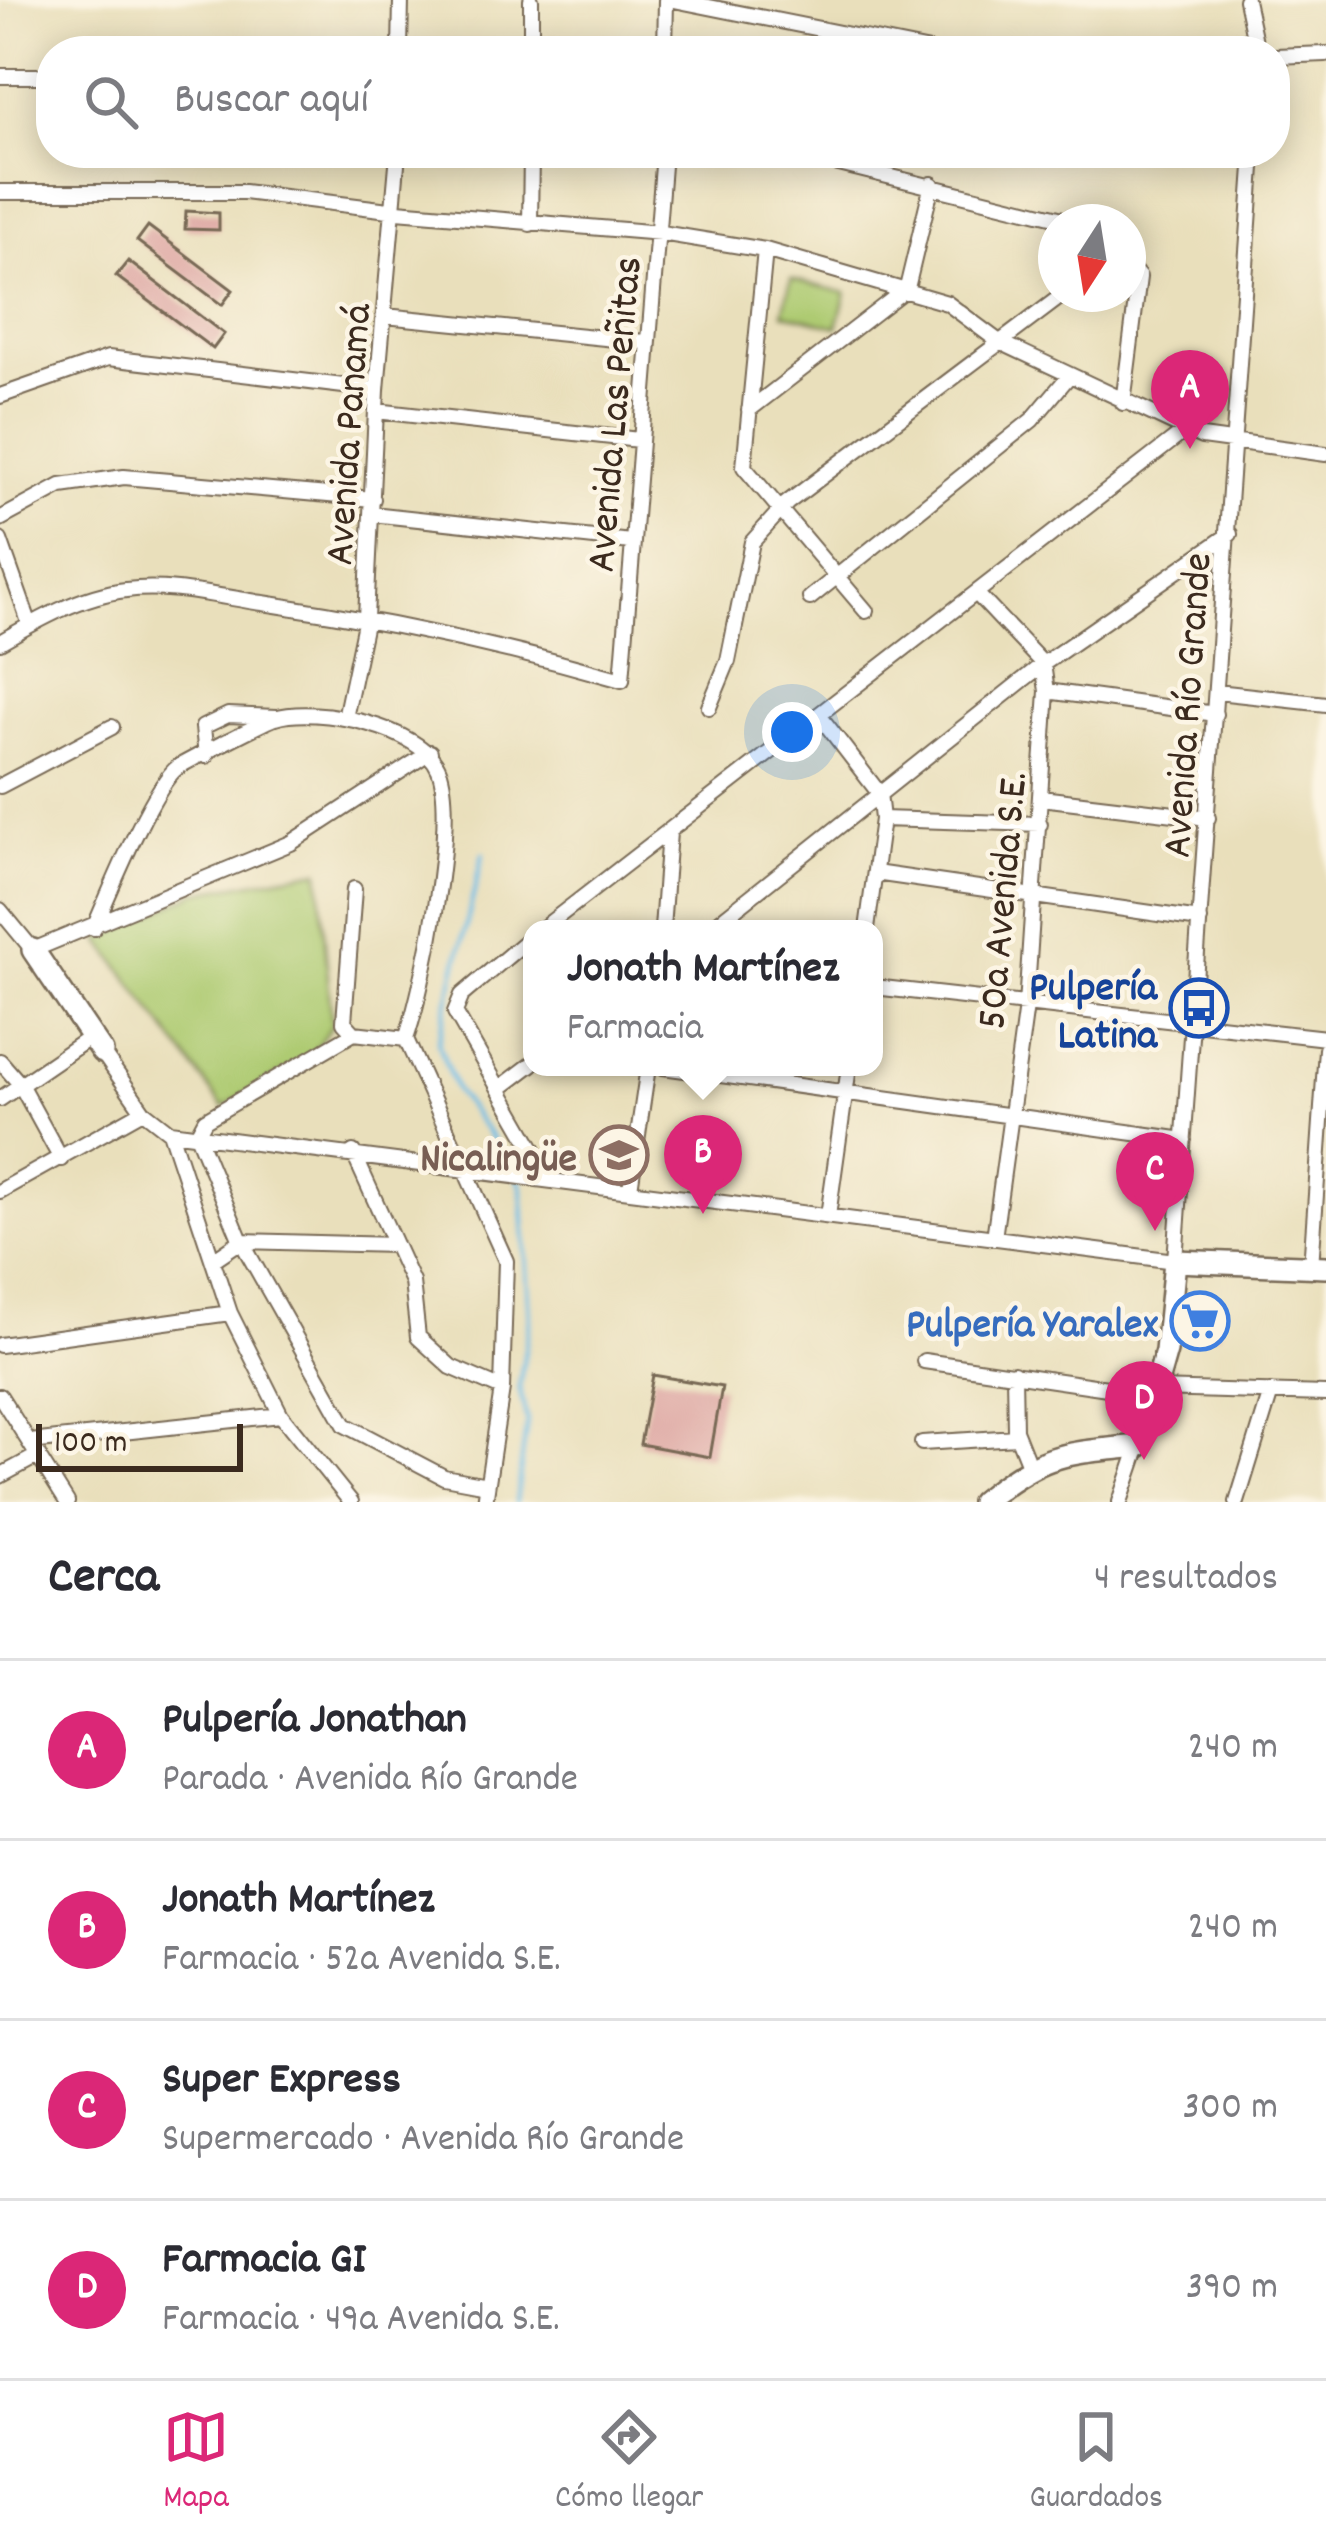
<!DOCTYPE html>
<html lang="es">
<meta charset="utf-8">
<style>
body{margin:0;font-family:Dekko,sans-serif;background:#f7f7f7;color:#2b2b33}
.compass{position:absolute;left:1038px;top:204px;width:108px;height:108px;border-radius:50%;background:#fff;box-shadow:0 6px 30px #0003;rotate:192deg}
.scale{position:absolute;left:36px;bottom:30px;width:207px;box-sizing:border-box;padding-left:12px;border:6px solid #3b2a1e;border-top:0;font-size:33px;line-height:42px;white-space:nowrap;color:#3b2a1e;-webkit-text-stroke:9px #fcf5e5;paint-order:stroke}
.you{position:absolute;left:792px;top:732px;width:42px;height:42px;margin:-30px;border:9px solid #fff;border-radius:50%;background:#1a73e8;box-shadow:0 0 0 18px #1a73e833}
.badge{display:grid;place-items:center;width:78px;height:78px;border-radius:50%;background:#db2777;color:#fff;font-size:39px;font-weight:700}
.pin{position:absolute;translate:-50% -99px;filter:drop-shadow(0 3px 6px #0008)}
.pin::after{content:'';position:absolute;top:63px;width:42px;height:36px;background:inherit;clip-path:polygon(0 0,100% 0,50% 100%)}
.popup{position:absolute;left:523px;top:920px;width:360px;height:156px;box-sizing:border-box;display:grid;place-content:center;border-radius:24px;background:#fff;filter:drop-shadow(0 3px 9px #0005);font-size:39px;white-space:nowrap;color:#7c7c81}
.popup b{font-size:45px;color:#2b2b33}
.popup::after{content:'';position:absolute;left:50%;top:100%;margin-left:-24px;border:24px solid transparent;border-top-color:#fff}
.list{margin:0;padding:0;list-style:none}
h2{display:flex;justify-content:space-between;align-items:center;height:156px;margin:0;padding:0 48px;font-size:51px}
h2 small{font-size:39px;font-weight:400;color:#7c7c81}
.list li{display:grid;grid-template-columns:78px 1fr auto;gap:36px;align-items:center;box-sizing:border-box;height:180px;padding:0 48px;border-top:3px solid #e1e1e2}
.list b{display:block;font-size:45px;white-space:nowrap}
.list p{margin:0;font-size:39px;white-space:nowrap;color:#7c7c81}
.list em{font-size:39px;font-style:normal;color:#7c7c81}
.icon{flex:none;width:66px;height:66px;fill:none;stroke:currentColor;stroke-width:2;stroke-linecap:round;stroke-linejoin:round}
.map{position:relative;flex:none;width:1326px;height:1502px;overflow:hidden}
.search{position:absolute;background:#fff;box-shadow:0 6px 30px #0003;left:36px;right:36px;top:36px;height:132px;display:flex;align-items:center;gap:30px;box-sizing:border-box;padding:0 42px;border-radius:48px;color:#7c7c81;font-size:45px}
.sheet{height:876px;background:#fff}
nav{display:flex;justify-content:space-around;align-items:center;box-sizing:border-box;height:168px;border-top:3px solid #e1e1e2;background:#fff;font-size:33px;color:#7c7c81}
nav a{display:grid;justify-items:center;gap:6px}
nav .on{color:#db2777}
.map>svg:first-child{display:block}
</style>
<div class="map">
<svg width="1326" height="1502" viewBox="0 0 1326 1502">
<rect width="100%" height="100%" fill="#fcf5e5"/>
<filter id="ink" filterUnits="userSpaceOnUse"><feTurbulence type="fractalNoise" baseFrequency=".00833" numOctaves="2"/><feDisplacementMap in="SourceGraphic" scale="24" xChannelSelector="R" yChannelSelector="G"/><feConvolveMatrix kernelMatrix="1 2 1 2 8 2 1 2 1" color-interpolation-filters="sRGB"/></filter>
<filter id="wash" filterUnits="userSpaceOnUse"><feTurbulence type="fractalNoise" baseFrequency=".004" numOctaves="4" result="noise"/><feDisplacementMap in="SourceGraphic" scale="48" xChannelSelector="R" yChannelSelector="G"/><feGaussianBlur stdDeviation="2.7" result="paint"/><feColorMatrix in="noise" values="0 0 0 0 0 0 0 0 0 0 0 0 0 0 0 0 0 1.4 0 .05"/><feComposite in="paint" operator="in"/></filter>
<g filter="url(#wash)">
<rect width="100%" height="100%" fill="#e9dfbb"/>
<path fill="#aecb72" stroke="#747a48" stroke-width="3" d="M791 279 846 293 837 327 783 313Z
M319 870 332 1025 310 1056 223 1107 100 940 197 892Z"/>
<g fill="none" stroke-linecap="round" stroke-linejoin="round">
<path stroke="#6bbde7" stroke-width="4.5" d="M483 854 438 1043 456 1091 511 1163 522 1188 530 1319 519 1387 527 1421 516 1502"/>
</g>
<g id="blocks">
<path fill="#dba19e" d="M186 211 219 213V230L185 229Z
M148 226 233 290 222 305 137 241Z
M128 261 224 334 213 349 116 276Z
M1185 1309 1219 1310V1334L1183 1333Z
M653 1375 722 1387 710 1457 640 1444Z"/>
</g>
</g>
<g filter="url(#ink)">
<use href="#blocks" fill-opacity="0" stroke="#786955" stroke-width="3"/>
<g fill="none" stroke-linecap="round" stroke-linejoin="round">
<g stroke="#786955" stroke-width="18">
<path id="street" d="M674 0 930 51
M1246 0 1257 51
M400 51 401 0
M531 51V0
M665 51 666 0
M1275 56 1326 54
M0 76H51
M794 153 1075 222
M0 192H244L397 211 661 233 765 250 947 303 998 341 1202 437 1326 454
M530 224 531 153
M765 250 744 467 866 611
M385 316 645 342
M0 396 108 358 377 390
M1123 403 1139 277 1128 264
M749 410 907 288 932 184
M376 411 639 440
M372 514 631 542
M0 519 61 486 124 477 373 499
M0 540 30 625
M976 593 1043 664 1047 691 1026 1006 994 1238
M810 598 1032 420 1069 376
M0 642C38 620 82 595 126 590 171 584 219 597 263 603 385 621 503 646 622 680L664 153
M1047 691 1215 714
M1217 692 1326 704
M709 707 728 661 752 542 787 503 1064 294
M819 715 879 793 882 819 867 929
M345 718 366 618 377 390 398 153
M206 756 203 727 228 715 277 717
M0 786 112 727
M1041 798 1208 818
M882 819 1040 824
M875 873 1200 920
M354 889 344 1022 354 1033
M0 910 33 950 291 843 430 752
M94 928C108 896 153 785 178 767 186 762 267 720 275 718 316 705 422 727 439 770 458 819 424 987 406 1039L506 1261 502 1389 485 1502
M542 929 1186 430
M662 929 669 832
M710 929 1043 664 1230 534
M532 936 462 995 455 1012 537 1155 540 1176
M874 987 1326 1038
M406 1039 354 1033 205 1120 197 1135 241 1241 345 1425 444 1477 487 1485
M102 1052 143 1111 170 1132 1175 1261 1254 153
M0 1061 20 1084 61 1159
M663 1067 1184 1140
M499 1089 532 1064
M0 1099 92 1036
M170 1132 230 1313 281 1415 351 1502
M353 1152 412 1282 418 1337 451 1367 502 1389
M630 1189 648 1067
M0 1191 143 1111
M828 1216 849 1067
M213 1260 241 1241 395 1245
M1311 1267 1326 1049
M0 1345 230 1313
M924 1361 1155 1395
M1014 1373 1015 1430 1029 1465
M1156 1389 1326 1394
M0 1396 67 1502
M30 1442 281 1415
M922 1443 1016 1437
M0 1476 39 1455
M1120 1502 1139 1446
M1237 1502 1271 1392"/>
</g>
<g stroke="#786955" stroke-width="26">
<path id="secondary" d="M33 950 102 1052
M982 1502C1044 1452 1062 1454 1139 1446L1166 1351 1175 1261 1326 1267"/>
</g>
<use href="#street" stroke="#fff" stroke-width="14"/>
<use href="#secondary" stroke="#fff" stroke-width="21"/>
</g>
</g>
<defs>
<g id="bus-ring" transform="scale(3)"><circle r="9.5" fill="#fcf5e5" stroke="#1a4fb4" stroke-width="1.5"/><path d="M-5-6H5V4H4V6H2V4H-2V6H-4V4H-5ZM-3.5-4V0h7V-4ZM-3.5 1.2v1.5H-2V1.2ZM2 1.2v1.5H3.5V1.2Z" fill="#1a4fb4"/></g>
<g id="school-ring" transform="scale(3)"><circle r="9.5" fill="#fcf5e5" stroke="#8d6e63" stroke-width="1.5"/><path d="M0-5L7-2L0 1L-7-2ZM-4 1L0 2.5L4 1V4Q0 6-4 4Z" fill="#8d6e63"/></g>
<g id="supermarket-ring" transform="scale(3)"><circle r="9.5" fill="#fcf5e5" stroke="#3f7fe0" stroke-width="1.5"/><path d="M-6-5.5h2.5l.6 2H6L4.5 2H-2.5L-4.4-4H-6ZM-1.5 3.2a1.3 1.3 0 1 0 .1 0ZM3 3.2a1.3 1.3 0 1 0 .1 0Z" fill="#3f7fe0"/></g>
</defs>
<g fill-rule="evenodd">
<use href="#bus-ring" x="1199" y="1008"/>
<use href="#school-ring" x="619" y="1155"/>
<use href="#supermarket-ring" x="1200" y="1321"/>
</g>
<g text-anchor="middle" stroke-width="9" stroke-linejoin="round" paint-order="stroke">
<g font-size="42" fill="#3b2a1e" stroke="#fcf5e5">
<text transform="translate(611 414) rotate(-85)" y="15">Avenida Las Peñitas</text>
<text transform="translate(345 434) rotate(-86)" y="15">Avenida Panamá</text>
<text transform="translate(1184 705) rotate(-86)" y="15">Avenida Río Grande</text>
<text transform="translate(999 900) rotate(-85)" y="15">50a Avenida S.E.</text>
</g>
<g font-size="42" font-weight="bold" fill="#164399" stroke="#fcf5e5" text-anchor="end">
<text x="1157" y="999">Pulpería<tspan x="1157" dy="48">Latina</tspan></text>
</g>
<g font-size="42" font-weight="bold" fill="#785e54" stroke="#fcf5e5" text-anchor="end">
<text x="577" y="1170">Nicalingüe</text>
</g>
<g font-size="42" font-weight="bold" fill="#366cbe" stroke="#fcf5e5" text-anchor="end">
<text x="1158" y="1336">Pulpería Yaralex</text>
</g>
</g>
</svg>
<svg class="compass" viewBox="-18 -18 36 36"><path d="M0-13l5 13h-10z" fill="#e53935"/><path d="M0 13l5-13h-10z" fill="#7c7c81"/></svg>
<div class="scale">100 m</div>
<div class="you"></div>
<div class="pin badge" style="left:1190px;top:449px">A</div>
<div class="pin badge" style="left:703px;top:1214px">B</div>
<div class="popup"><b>Jonath Martínez</b>Farmacia</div>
<div class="pin badge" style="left:1155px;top:1231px">C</div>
<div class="pin badge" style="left:1144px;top:1460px">D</div>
<div class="search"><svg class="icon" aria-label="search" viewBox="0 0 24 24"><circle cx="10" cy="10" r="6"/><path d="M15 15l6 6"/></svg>Buscar aquí</div>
</div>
<section class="sheet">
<h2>Cerca<small>4 resultados</small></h2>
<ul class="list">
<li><span class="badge">A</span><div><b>Pulpería Jonathan</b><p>Parada · Avenida Río Grande</p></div><em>240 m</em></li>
<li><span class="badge">B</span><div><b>Jonath Martínez</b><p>Farmacia · 52a Avenida S.E.</p></div><em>240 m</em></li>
<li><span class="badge">C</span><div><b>Super Express</b><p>Supermercado · Avenida Río Grande</p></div><em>300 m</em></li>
<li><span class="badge">D</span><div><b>Farmacia GI</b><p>Farmacia · 49a Avenida S.E.</p></div><em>390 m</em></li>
</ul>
</section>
<nav>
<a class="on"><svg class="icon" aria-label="map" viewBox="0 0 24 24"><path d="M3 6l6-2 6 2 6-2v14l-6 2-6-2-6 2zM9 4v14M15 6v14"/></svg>Mapa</a>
<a><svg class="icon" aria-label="directions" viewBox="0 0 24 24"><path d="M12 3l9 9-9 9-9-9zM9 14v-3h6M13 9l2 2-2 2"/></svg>Cómo llegar</a>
<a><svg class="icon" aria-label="saved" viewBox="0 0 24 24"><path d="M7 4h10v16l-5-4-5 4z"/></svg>Guardados</a>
</nav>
